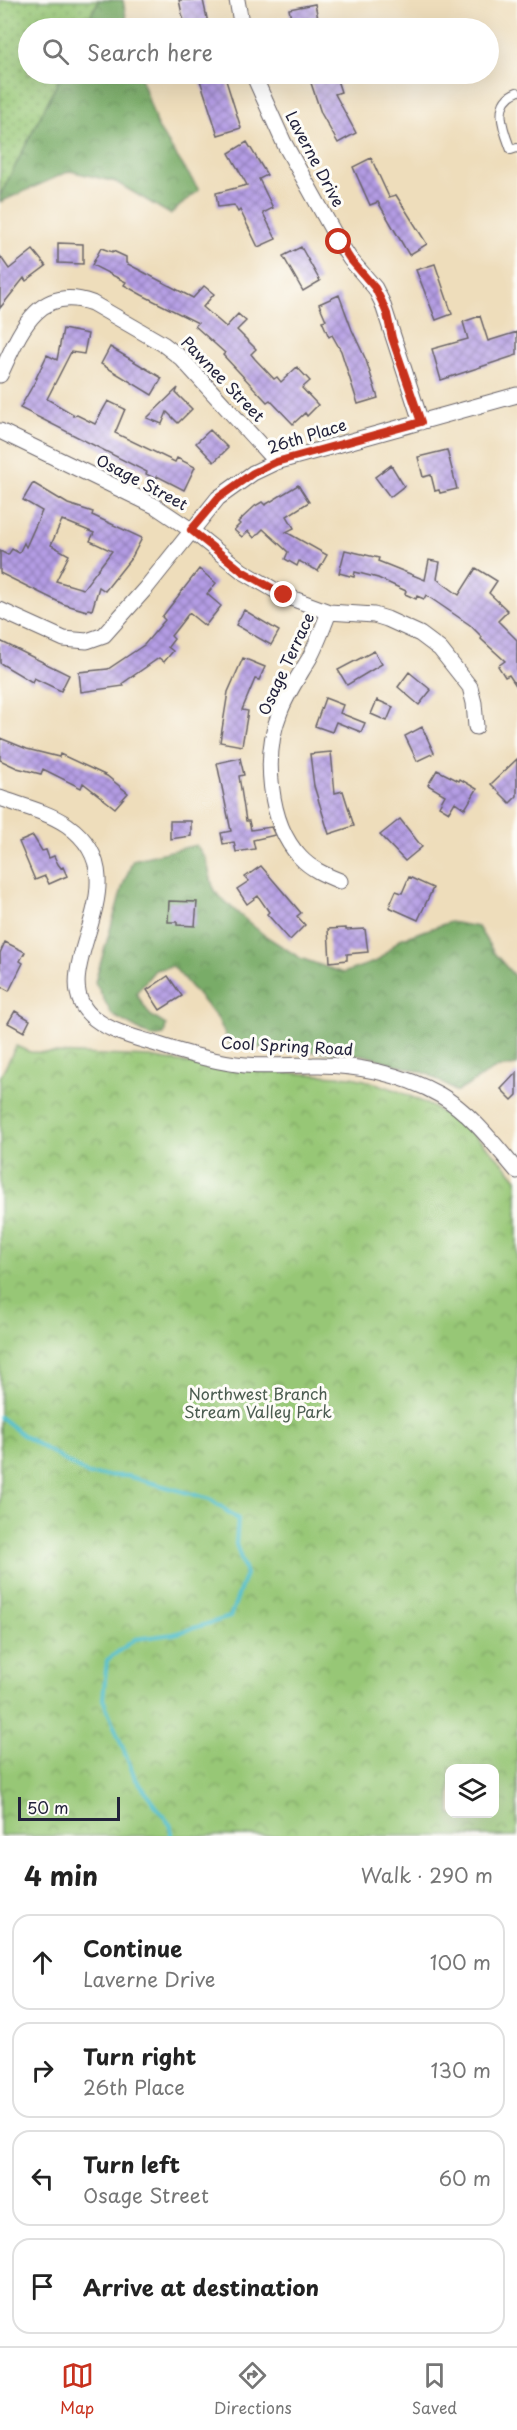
<!DOCTYPE html>
<meta charset="utf-8">
<style>
body{margin:0;font-family:"Playpen Sans",sans-serif;background:#f6f6f6;color:#222}
.controls{position:absolute;right:18px;bottom:18px;display:grid;overflow:hidden;border-radius:12px;box-shadow:0 6px 24px #0002}
.controls button{width:54px;height:54px;display:grid;place-items:center;padding:0;border:0;border-bottom:2px solid #e0e0e0;background:#fff;color:#222;font:30px sans-serif}
.scale{position:absolute;left:18px;bottom:15px;width:102px;box-sizing:border-box;padding-left:6px;border:3px solid #22223b;border-top:0;font-size:16px;line-height:21px;white-space:nowrap;color:#22223b;-webkit-text-stroke:4px #fdfcf7;paint-order:stroke}
.stop{position:absolute;width:18px;height:18px;margin:-14px;border:4px solid #c8321e;border-radius:50%;background:#fff}
.stop.end{background:#c8321e;border-color:#fff;box-shadow:0 2px 6px #0008}
.list{margin:0;padding:0;list-style:none}
h2{display:flex;justify-content:space-between;align-items:center;height:78px;margin:0;padding:0 24px;font-size:26px}
h2 small{font-size:20px;font-weight:400;color:#767676}
.list li{display:grid;grid-template-columns:39px 1fr auto;gap:18px;align-items:center;box-sizing:border-box;height:96px;margin:0 12px 12px;padding:0 12px;border:2px solid #e0e0e0;border-radius:18px}
.list b{display:block;font-size:22px;white-space:nowrap}
.list p{margin:0;font-size:20px;white-space:nowrap;color:#767676}
.list em{font-size:20px;font-style:normal;color:#767676}
.icon{flex:none;width:33px;height:33px;fill:none;stroke:currentColor;stroke-width:2;stroke-linecap:round;stroke-linejoin:round}
.map{position:relative;flex:none;width:517px;height:1836px;overflow:hidden}
.search{position:absolute;background:#fff;box-shadow:0 6px 24px #0002;left:18px;right:18px;top:18px;height:66px;display:flex;align-items:center;gap:15px;box-sizing:border-box;padding:0 21px;border-radius:33px;color:#767676;font-size:22px}
.sheet{height:510px;background:#fff}
nav{display:flex;justify-content:space-around;align-items:center;box-sizing:border-box;height:84px;border-top:2px solid #e0e0e0;background:#fff;font-size:16px;color:#767676}
nav a{display:grid;justify-items:center;gap:3px}
nav .on{color:#c8321e}
.map>svg:first-child{display:block}
</style>
<div class="map">
<svg width="517" height="1836" viewBox="0 0 517 1836">
<defs>
<pattern id="grass-dots" width="8" height="8" patternUnits="userSpaceOnUse" patternTransform="scale(1.5)"><rect width="8" height="8" fill="#97c776"/><path d="M2 2h.1M6 6h.1" fill="none" stroke="#7ba162" stroke-width="1.8" stroke-linecap="round"/></pattern>
<pattern id="forest-crowns" width="20" height="18" patternUnits="userSpaceOnUse" patternTransform="scale(1.5)"><rect width="20" height="18" fill="#79ac67"/><path d="M2 6a3 3 0 1 1 6 0M12 15a3 3 0 1 1 6 0" fill="none" stroke="#638c56"/></pattern>
<pattern id="park-crowns" width="20" height="18" patternUnits="userSpaceOnUse" patternTransform="scale(1.5)"><rect width="20" height="18" fill="#97c776"/><path d="M2 6a3 3 0 1 1 6 0M12 15a3 3 0 1 1 6 0" fill="none" stroke="#7ba162"/></pattern>
<pattern id="building-cross-hatch" width="8" height="8" patternUnits="userSpaceOnUse" patternTransform="scale(1.5)"><rect width="8" height="8" fill="#b49ce4"/><path d="M0 0l8 8M0 8l8-8" fill="none" stroke="#927fba"/></pattern>
</defs>
<rect width="100%" height="100%" fill="#fdfcf7"/>
<filter id="ink" filterUnits="userSpaceOnUse"><feTurbulence type="fractalNoise" baseFrequency=".0167" numOctaves="2"/><feDisplacementMap in="SourceGraphic" scale="12" xChannelSelector="R" yChannelSelector="G"/><feConvolveMatrix kernelMatrix="1 2 1 2 8 2 1 2 1" color-interpolation-filters="sRGB"/></filter>
<filter id="wash" filterUnits="userSpaceOnUse"><feTurbulence type="fractalNoise" baseFrequency=".008" numOctaves="4" result="noise"/><feDisplacementMap in="SourceGraphic" scale="24" xChannelSelector="R" yChannelSelector="G"/><feGaussianBlur stdDeviation="1.35" result="paint"/><feColorMatrix in="noise" values="0 0 0 0 0 0 0 0 0 0 0 0 0 0 0 0 0 1.4 0 .05"/><feComposite in="paint" operator="in"/></filter>
<g filter="url(#wash)">
<rect width="100%" height="100%" fill="#edb"/>
<path fill="url(#grass-dots)" stroke="#5c7458" stroke-width="1.5" d="M0 0H99L84 28H28V74H62L0 196Z"/>
<path fill="url(#forest-crowns)" stroke="#4e6751" stroke-width="1.5" d="M99 0H123L128 28H84Z
M62 74H140L158 128 199 190 170 214 116 182 70 171 0 202V196Z
M196 845 206 859 214 891 240 915 264 935 300 958 343 973 377 961 400 939 450 922 478 927 494 953 517 979V1065L496 1068 457 1092 428 1074 364 1055 230 1046 218 1019 173 966 155 970 136 993 150 1015 166 1025 164 1035 152 1037 112 1015 95 982 123 885 133 860Z"/>
<path fill="url(#park-crowns)" stroke="#5c7458" stroke-width="1.5" fill-rule="evenodd" d="M16 1046 30 1052 150 1057 214 1068 352 1077C419 1092 474 1126 517 1179V1836H0V1078ZM450 1768H494V1814H450Z"/>
<g fill="none" stroke-linecap="round" stroke-linejoin="round">
<path stroke="#54c0ce" stroke-width="4" d="M0 1417 24 1436 89 1475 127 1476 210 1499 238 1519 236 1544 246 1574 230 1617 174 1634 135 1639 107 1660 103 1699 135 1778 171 1826V1836"/>
</g>
<g id="blocks">
<path fill="url(#building-cross-hatch)" fill-rule="evenodd" d="M179 0H203L208 23 185 28Z
M315 4 320 28H296L295 24H292L289 9Z
M198 74H224L241 128 218 135Z
M308 74H335L341 92 335 94 356 133 338 143 321 113Z
M247 142 267 175 259 179 273 208 263 213 276 239 258 247 240 210 238 212 234 205 218 207 216 193 247 185 229 153Z
M371 158 389 197 396 195 427 244 409 255 378 202 370 205 353 167Z
M58 243 83 244V264L58 263Z
M301 247 320 281 303 291 283 256Z
M101 248 112 252 113 251 126 257V263L193 298 204 286 214 294 203 307 226 327 238 314 246 321 237 330 256 349 251 354 255 359 274 379 277 377 281 382 297 367 310 381 302 388 318 405 307 416 305 413 293 424 270 400 267 402 223 355 225 353 195 326 198 323 142 295 124 285 126 282 92 265Z
M33 250 46 266 26 281 24 278 0 308V256L9 269Z
M435 264 452 314 436 320 416 270Z
M339 295 352 330 366 360 378 398 358 404 341 351 332 335 329 337 322 321 326 320 319 304Z
M480 316 488 341 517 332V355L441 380 432 349 468 339 463 322Z
M63 329 88 334 84 354 71 352 47 399 73 414V416L77 415 95 424 108 401 125 409 115 433 175 462 177 458 195 467 184 490 157 476 156 479 146 474 147 472 20 408 37 378H36L47 355 57 360Z
M110 347 162 378 152 395 101 364Z
M178 388 176 393 192 409 178 423 167 412 162 424 147 418Z
M210 430 228 448 214 462 196 443Z
M447 450 457 489 440 493 439 490 435 491 431 475 423 477 418 457Z
M391 465 404 486 390 497 375 477Z
M33 483 68 504 93 512 92 515 142 538 132 557 105 591 99 587 92 610 88 609 87 611 63 604 0 573V551L8 555 12 549 19 553 24 543 26 547 42 511 23 500ZM62 520 94 533 90 541 112 551 83 589 56 581 69 555 51 545Z
M298 485 309 502 287 516 294 528 286 532 327 555 318 571 299 561 297 566 285 559 288 552 263 529 254 538 248 531 242 537 234 530 240 524 238 522 255 506 262 502 265 505Z
M345 550 379 558 378 561 425 580 429 560 440 562 437 579 459 595 476 568 497 581 489 593 508 611 498 621 517 640V687L509 675 505 677 498 666 505 661 481 639 482 637 470 625 426 595 424 599 417 596 416 599 405 594 406 591 378 578 355 572 354 577 339 573Z
M199 569 216 583 207 594 221 606 205 626 189 613 171 636 174 639 168 647 173 651 164 662 159 658 123 683 124 686 81 692 79 672 108 669 144 645 165 620 162 617Z
M244 610 279 631 271 645 236 625Z
M0 641 69 675 61 691 34 678 32 682 0 663Z
M374 651 382 664 347 685 338 670Z
M243 658 265 667 259 680 255 679 242 710 248 711 242 746 220 742 228 692Z
M409 672 431 690 419 705 398 687Z
M325 698 343 705 340 713 365 723 361 732 336 722 332 732 315 726Z
M377 700 393 707 387 721 371 714Z
M422 727 434 753 417 761 405 736Z
M0 738 27 749 59 757 60 754 107 776 128 793 115 808 83 783 81 788 43 769 41 774 17 768 0 760Z
M331 752 335 793 343 791 354 826 329 834 314 786 310 754Z
M240 758 244 775 239 776 246 821H249L251 830 271 827 275 835 253 840 255 849 236 852 234 842 223 844 221 833 231 831 217 763Z
M517 759V796L510 803 491 784Z
M437 770 459 781 460 779 477 789 465 809 455 802 449 812 439 806 445 795 428 785Z
M400 819 422 847 405 861 380 835Z
M170 821H191V836L170 839Z
M33 836 42 851 46 850 49 858 54 856 58 864 61 868 63 867 67 876 49 884 45 876 35 880 19 842Z
M261 866 301 913 297 916 305 925 290 940 267 914 269 912 258 896 247 904 237 889 249 881 245 877Z
M409 877 433 888 418 920 389 907 396 891 402 893Z
M169 901 197 902 195 926 177 925V922H168Z
M346 928V930L365 929 368 952 347 954V960L330 962 328 929Z
M5 942 25 952 20 961 23 963 9 991 0 986V953Z
M168 976 182 996 160 1010 147 990Z
M15 1011 30 1020 24 1032 8 1023Z
M517 1072V1095L512 1100 501 1089Z"/>
</g>
</g>
<g filter="url(#ink)">
<use href="#blocks" fill-opacity="0" stroke="#696368" stroke-width="1.5"/>
<g fill="none" stroke-linecap="round" stroke-linejoin="round">
<g stroke="#696368" stroke-width="10">
<path id="lane" d="M517 92C491 102 504 131 511 150L517 148"/>
</g>
<g stroke="#696368" stroke-width="17">
<path id="street" d="M237 0 242 28
M253 74 284 143 339 242 350 259 375 288 382 302 421 422
M0 375C19 335 36 283 92 303L163 344 181 358 276 462
M0 431 155 506 191 530 242 571 283 595 329 612 374 615 387 619 420 634 440 649 470 687 474 703 476 727
M0 610 64 639 87 641 104 635 146 588 218 498 253 473 276 462 517 395
M329 612C323 628 317 644 309 659 299 676 287 693 280 712 263 754 268 823 300 857 311 869 325 875 340 881
M0 798C22 806 48 812 67 825 149 883 36 975 95 1019 112 1032 133 1037 153 1043 183 1053 214 1062 245 1065 268 1067 290 1065 313 1065 355 1064 403 1074 440 1095 470 1112 495 1145 517 1171"/>
</g>
<use href="#lane" stroke="#fff" stroke-width="8"/>
<use href="#street" stroke="#fff" stroke-width="15"/>
</g>
</g>
<g fill="none" stroke-linecap="round" stroke-linejoin="round" filter="url(#ink)">
<path stroke="#c8321e" stroke-width="8" d="M284 595 242 571 191 530 218 498 253 473 276 462 421 422 392 338 387 314 382 302 375 288 350 259 339 242"/>
</g>
<g text-anchor="middle" stroke-width="6" stroke-linejoin="round" paint-order="stroke">
<g font-size="16" fill="#22223b" stroke="#fdfcf7">
<text transform="translate(315 159) rotate(62)" y="6">Laverne Drive</text>
<text transform="translate(223 379) rotate(46)" y="6">Pawnee Street</text>
<text transform="translate(307 436) rotate(-17)" y="6">26th Place</text>
<text transform="translate(142 482) rotate(28)" y="6">Osage Street</text>
<text transform="translate(286 664) rotate(-65)" y="6">Osage Terrace</text>
<text transform="translate(287 1046) rotate(3)" y="6">Cool Spring Road</text>
</g>
<g font-size="16" fill="#4b5c50" stroke="#fdfcf7">
<text x="258" y="1400">Northwest Branch<tspan x="258" dy="18">Stream Valley Park</tspan></text>
</g>
</g>
</svg>
<div class="controls">
<button><svg class="icon" aria-label="layers" viewBox="0 0 24 24"><path d="M12 4l9 5-9 5-9-5zM3 14l9 5 9-5"/></svg></button>
</div>
<div class="scale">50 m</div>
<div class="stop" style="left:339px;top:242px"></div>
<div class="stop end" style="left:284px;top:595px"></div>
<div class="search"><svg class="icon" aria-label="search" viewBox="0 0 24 24"><circle cx="10" cy="10" r="6"/><path d="M15 15l6 6"/></svg>Search here</div>
</div>
<section class="sheet">
<h2>4 min<small>Walk · 290 m</small></h2>
<ul class="list">
<li><svg class="icon" aria-label="ahead" viewBox="0 0 24 24"><path d="M12 20V5M6 11l6-6 6 6"/></svg><div><b>Continue</b><p>Laverne Drive</p></div><em>100 m</em></li>
<li><svg class="icon" aria-label="right" viewBox="0 0 24 24"><path d="M7 20v-9h11M14 6l5 5-5 5"/></svg><div><b>Turn right</b><p>26th Place</p></div><em>130 m</em></li>
<li><svg class="icon" aria-label="left" viewBox="0 0 24 24"><path d="M17 20v-9H6M10 6l-5 5 5 5"/></svg><div><b>Turn left</b><p>Osage Street</p></div><em>60 m</em></li>
<li><svg class="icon" aria-label="arrive" viewBox="0 0 24 24"><path d="M6 21V4h12l-3 4 3 4H6"/></svg><div><b>Arrive at destination</b></div></li>
</ul>
</section>
<nav>
<a class="on"><svg class="icon" aria-label="map" viewBox="0 0 24 24"><path d="M3 6l6-2 6 2 6-2v14l-6 2-6-2-6 2zM9 4v14M15 6v14"/></svg>Map</a>
<a><svg class="icon" aria-label="directions" viewBox="0 0 24 24"><path d="M12 3l9 9-9 9-9-9zM9 14v-3h6M13 9l2 2-2 2"/></svg>Directions</a>
<a><svg class="icon" aria-label="saved" viewBox="0 0 24 24"><path d="M7 4h10v16l-5-4-5 4z"/></svg>Saved</a>
</nav>
